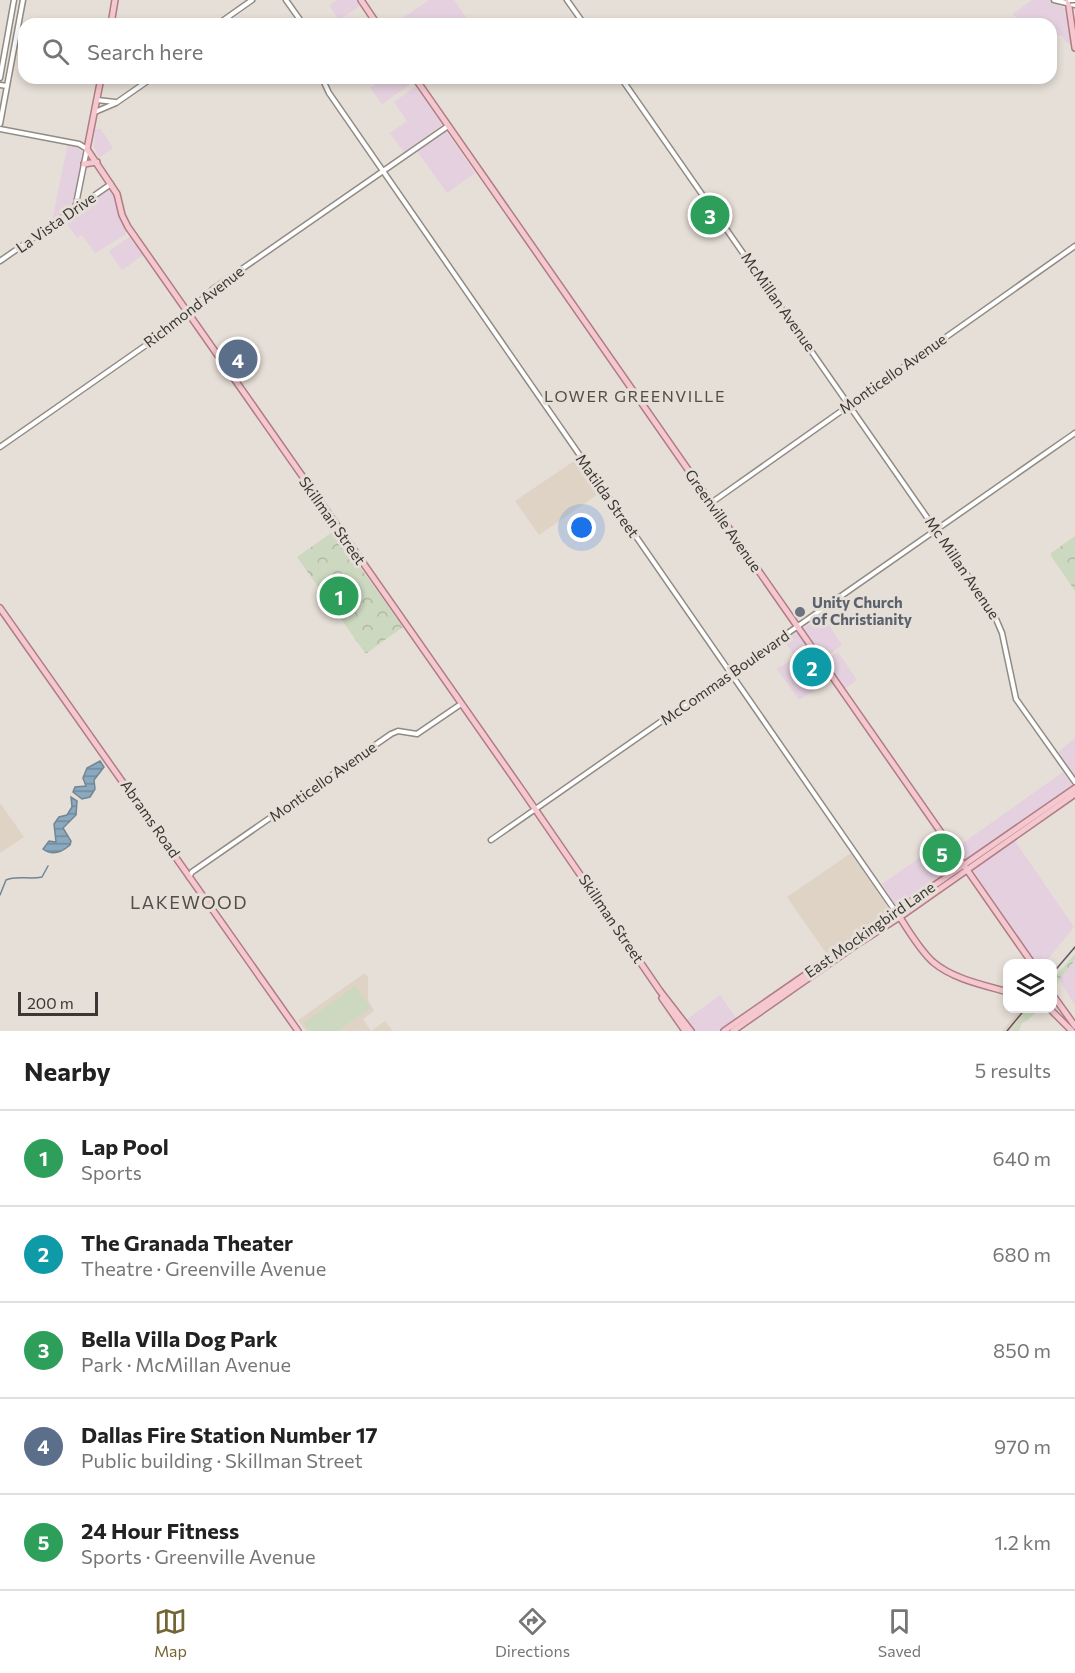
<!DOCTYPE html>
<meta charset="utf-8">
<style>
body{margin:0;font-family:Commissioner,sans-serif;background:#f2f2f2;color:#222}
.controls{position:absolute;right:18px;bottom:18px;display:grid;overflow:hidden;border-radius:12px;box-shadow:0 3px 9px #0003}
.controls button{width:54px;height:54px;display:grid;place-items:center;padding:0;border:0;border-bottom:2px solid #e0e0e0;background:#fff;color:#222;font:30px sans-serif}
.scale{position:absolute;left:18px;bottom:15px;width:80px;box-sizing:border-box;padding-left:6px;border:3px solid #3a3734;border-top:0;font-size:16px;line-height:21px;white-space:nowrap;color:#3a3734;-webkit-text-stroke:4px #e6dfd7;paint-order:stroke}
.you{position:absolute;left:582px;top:528px;width:21px;height:21px;margin:-15px;border:4px solid #fff;border-radius:50%;background:#1a73e8;box-shadow:0 0 0 9px #1a73e833}
.badge{display:grid;place-items:center;width:39px;height:39px;border-radius:50%;background:#746634;color:#fff;font-size:20px;font-weight:700}
.pin{position:absolute;translate:-50% -50%;border:3px solid #fff;box-shadow:0 2px 6px #0006}
.list{margin:0;padding:0;list-style:none}
h2{display:flex;justify-content:space-between;align-items:center;height:78px;margin:0;padding:0 24px;font-size:26px}
h2 small{font-size:20px;font-weight:400;color:#767676}
.list li{display:grid;grid-template-columns:39px 1fr auto;gap:18px;align-items:center;box-sizing:border-box;height:96px;padding:0 24px;border-top:2px solid #e0e0e0}
.list b{display:block;font-size:22px;white-space:nowrap}
.list p{margin:0;font-size:20px;white-space:nowrap;color:#767676}
.list em{font-size:20px;font-style:normal;color:#767676}
.icon{flex:none;width:33px;height:33px;fill:none;stroke:currentColor;stroke-width:2;stroke-linecap:round;stroke-linejoin:round}
.map{position:relative;flex:none;width:1075px;height:1031px;overflow:hidden}
.search{position:absolute;background:#fff;box-shadow:0 3px 9px #0003;left:18px;right:18px;top:18px;height:66px;display:flex;align-items:center;gap:15px;box-sizing:border-box;padding:0 21px;border-radius:18px;color:#767676;font-size:22px}
.sheet{height:558px;background:#fff}
nav{display:flex;justify-content:space-around;align-items:center;box-sizing:border-box;height:84px;border-top:2px solid #e0e0e0;background:#fff;font-size:16px;color:#767676}
nav a{display:grid;justify-items:center;gap:3px}
nav .on{color:#746634}
.map>svg:first-child{display:block}
</style>
<div class="map">
<svg width="1075" height="1031" viewBox="0 0 1075 1031">
<defs>
<pattern id="park-crowns" width="20" height="18" patternUnits="userSpaceOnUse" patternTransform="scale(1.5)"><rect width="20" height="18" fill="#ccd8bf"/><path d="M2 6a3 3 0 1 1 6 0M12 15a3 3 0 1 1 6 0" fill="none" stroke="#b0baa5"/></pattern>
<pattern id="water-rules" width="6" height="5" patternUnits="userSpaceOnUse" patternTransform="scale(1.5)"><rect width="6" height="5" fill="#8aa8be"/><path d="M0 2.5h6" fill="none" stroke="#728a9b"/></pattern>
</defs>
<rect width="100%" height="100%" fill="#e6dfd7"/>
<path fill="#e4d0de" d="M337 0H356L360 6 339 20 329 5Z
M429 0H454L471 24H394Z
M1032 0H1048L1065 8 1071 45 1067 43 1061 35 1058 36 1045 18 1036 24H1021L1013 14Z
M384 78H413L415 81 382 104 370 88Z
M416 86 443 124 404 152 390 133 407 121 394 102Z
M95 129H101L113 148 99 158 94 147Z
M446 131 475 173 447 193 417 151Z
M68 143 78 146 82 153 74 205 52 221Z
M109 189 117 198 122 221 127 230 125 235 95 253 82 235 77 238 65 221Z
M129 237 143 255 122 270 109 251Z
M238 345 254 367 239 378 224 358 226 354Z
M822 615 842 645 826 657 803 629Z
M796 632 821 665 807 676 816 689 799 700 777 669 795 657 784 640Z
M838 652 857 680 844 689 825 661Z
M1075 738V778L1057 753Z
M1063 772 1073 786 962 864 953 850Z
M1015 841 1074 927 1045 963H1036L971 871Z
M942 842 959 866 898 908 882 884Z
M1075 960V1005L1059 980Z
M720 995 737 1019 721 1031H694L686 1020Z"/>
<path fill="#ded3c5" d="M577 459 601 492 539 535 515 501Z
M0 803 24 837 0 853Z
M851 853 890 911 889 914 828 956 787 897Z
M365 973 368 977V1000L374 1011 363 1019 371 1031 385 1021 393 1031H306L298 1020Z
M1021 1009H1029L1011 1031H1002Z"/>
<path fill="#ccd8bf" d="M355 986 371 1008 337 1031H309L304 1023Z"/>
<path fill="url(#park-crowns)" d="M705 201 716 219 702 229 699 226 708 219 703 212 708 209 703 203Z
M334 531 403 627 367 653H365L297 557Z
M1075 536V591L1051 556V553Z
M1075 954V960L1059 980 1056 989 1053 992V979Z
M1029 1009H1039L1028 1020 1022 1023 1019 1031H1011Z"/>
<path fill="url(#water-rules)" stroke="#728695" stroke-width="1.5" d="M100 761 104 767 94 780 95 789 90 797 82 799 73 792 75 787 86 786 83 778 87 768Z
M71 797 77 801 76 815 63 828 71 841 70 845C62 852 52 856 43 849L49 841 56 842 54 824 59 817 67 815 72 807Z"/>
<g fill="none" stroke-linecap="round" stroke-linejoin="round">
<path stroke="#728695" stroke-width="1.5" d="M0 895 6 880C17 875 30 880 42 877L48 866"/>
<g stroke="#918b84" stroke-width="7">
<path id="minor" d="M286 0 303 24
M567 0 584 24
M1054 0 1075 5
M218 24 252 0
M0 78 14 0
M322 78 329 93 896 912
M621 78 993 612 1002 633 1016 699 1075 782
M0 85 7 86
M97 100 115 102
M95 112 116 103 152 78
M0 124 23 0
M0 129 79 144 87 149 75 209
M0 261 111 184
M0 447 172 327 213 289 448 126
M711 503 1075 246
M491 840 1075 433
M189 877 192 872 391 734 398 731 417 734 461 704"/>
</g>
<g stroke="#af7d84" stroke-width="8">
<path id="major" d="M361 0 377 24
M1068 0 1075 48
M111 24 115 0
M101 78 87 149 117 194 122 215 128 227 522 790 660 991 691 1031
M415 78 1032 963
M84 164 97 162
M0 608 298 1031
M899 916C909 931 919 949 933 962 953 979 983 985 1008 992
M1052 994 1075 1026
M662 998 685 1031
M1049 1008 1072 1031
M724 1031 1075 788
M733 1031 856 945 900 917 1075 794"/>
</g>
<use href="#minor" stroke="#fff" stroke-width="4"/>
<use href="#major" stroke="#f5c8cf" stroke-width="5"/>
<path stroke="#5d5955" stroke-width="1.5" d="M1052 974 1075 947
M1007 1031 1026 1008"/>
<g stroke="#918b84" stroke-width="7" stroke-linecap="butt">
<path id="minor-bridge" d="M1070 0H1075"/>
</g>
<use href="#minor-bridge" stroke="#fff" stroke-width="4"/>
</g>
<circle fill="#6b7280" stroke="#e6dfd7" stroke-width="2" cx="800" cy="612" r="6"/>
<g text-anchor="middle" stroke-width="6" stroke-linejoin="round" paint-order="stroke">
<g font-size="15" fill="#3a3734" stroke="#e6dfd7">
<text transform="translate(56 223) rotate(-35)" y="5">La Vista Drive</text>
<text transform="translate(778 302) rotate(55)" y="5">McMillan Avenue</text>
<text transform="translate(194 307) rotate(-38)" y="5">Richmond Avenue</text>
<text transform="translate(893 374) rotate(-35)" y="5">Monticello Avenue</text>
<text transform="translate(607 496) rotate(55)" y="5">Matilda Street</text>
<text transform="translate(332 521) rotate(55)" y="5">Skillman Street</text>
<text transform="translate(723 521) rotate(55)" y="5">Greenville Avenue</text>
<text transform="translate(962 568) rotate(56)" y="5">Mc Millan Avenue</text>
<text transform="translate(725 678) rotate(-35)" y="5">McCommas Boulevard</text>
<text transform="translate(323 782) rotate(-35)" y="5">Monticello Avenue</text>
<text transform="translate(150 819) rotate(55)" y="5">Abrams Road</text>
<text transform="translate(611 919) rotate(56)" y="5">Skillman Street</text>
<text transform="translate(870 930) rotate(-35)" y="5">East Mockingbird Lane</text>
</g>
<g font-size="15" font-weight="bold" fill="#5b616d" stroke="#e6dfd7" text-anchor="start">
<text x="812" y="608">Unity Church<tspan x="812" dy="17">of Christianity</tspan></text>
</g>
<g font-size="16" letter-spacing="1.5" fill="#544e48" stroke="#e6dfd7">
<text x="635" y="402">LOWER GREENVILLE</text>
</g>
<g font-size="18" letter-spacing="1.5" fill="#544e48" stroke="#e6dfd7">
<text x="189" y="909">LAKEWOOD</text>
</g>
</g>
</svg>
<div class="controls">
<button><svg class="icon" aria-label="layers" viewBox="0 0 24 24"><path d="M12 4l9 5-9 5-9-5zM3 14l9 5 9-5"/></svg></button>
</div>
<div class="scale">200 m</div>
<div class="you"></div>
<div class="pin badge" style="left:339px;top:596px;background:#2e9e5b">1</div>
<div class="pin badge" style="left:812px;top:667px;background:#0f9aa8">2</div>
<div class="pin badge" style="left:710px;top:215px;background:#2e9e5b">3</div>
<div class="pin badge" style="left:238px;top:359px;background:#5c6f8a">4</div>
<div class="pin badge" style="left:942px;top:853px;background:#2e9e5b">5</div>
<div class="search"><svg class="icon" aria-label="search" viewBox="0 0 24 24"><circle cx="10" cy="10" r="6"/><path d="M15 15l6 6"/></svg>Search here</div>
</div>
<section class="sheet">
<h2>Nearby<small>5 results</small></h2>
<ul class="list">
<li><span class="badge" style="background:#2e9e5b">1</span><div><b>Lap Pool</b><p>Sports</p></div><em>640 m</em></li>
<li><span class="badge" style="background:#0f9aa8">2</span><div><b>The Granada Theater</b><p>Theatre · Greenville Avenue</p></div><em>680 m</em></li>
<li><span class="badge" style="background:#2e9e5b">3</span><div><b>Bella Villa Dog Park</b><p>Park · McMillan Avenue</p></div><em>850 m</em></li>
<li><span class="badge" style="background:#5c6f8a">4</span><div><b>Dallas Fire Station Number 17</b><p>Public building · Skillman Street</p></div><em>970 m</em></li>
<li><span class="badge" style="background:#2e9e5b">5</span><div><b>24 Hour Fitness</b><p>Sports · Greenville Avenue</p></div><em>1.2 km</em></li>
</ul>
</section>
<nav>
<a class="on"><svg class="icon" aria-label="map" viewBox="0 0 24 24"><path d="M3 6l6-2 6 2 6-2v14l-6 2-6-2-6 2zM9 4v14M15 6v14"/></svg>Map</a>
<a><svg class="icon" aria-label="directions" viewBox="0 0 24 24"><path d="M12 3l9 9-9 9-9-9zM9 14v-3h6M13 9l2 2-2 2"/></svg>Directions</a>
<a><svg class="icon" aria-label="saved" viewBox="0 0 24 24"><path d="M7 4h10v16l-5-4-5 4z"/></svg>Saved</a>
</nav>
